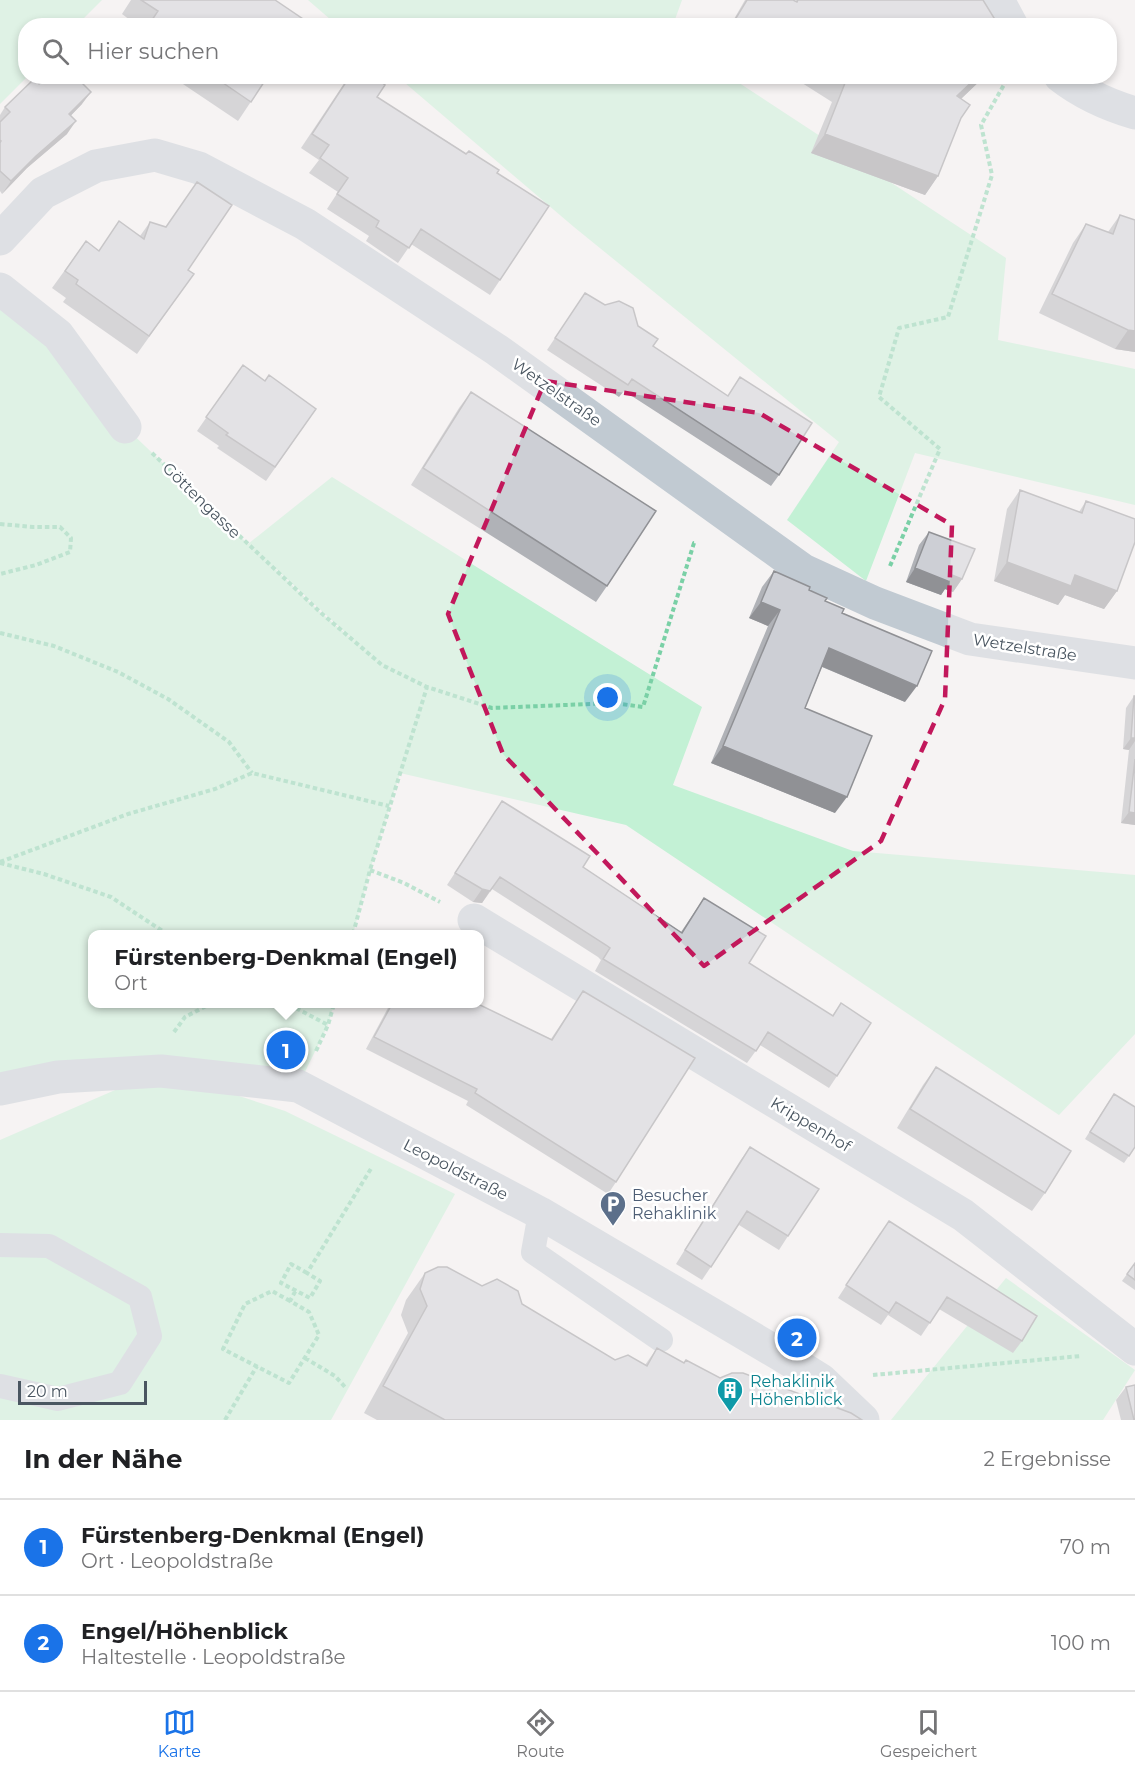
<!DOCTYPE html>
<html lang="de">
<meta charset="utf-8">
<style>
body{margin:0;font-family:Montserrat,sans-serif;background:#f2f2f2;color:#202124}
.scale{position:absolute;left:18px;bottom:15px;width:129px;box-sizing:border-box;padding-left:6px;border:3px solid #4a5661;border-top:0;font-size:16px;line-height:21px;white-space:nowrap;color:#4a5661;-webkit-text-stroke:4px #fff;paint-order:stroke}
.you{position:absolute;left:608px;top:698px;width:21px;height:21px;margin:-15px;border:4px solid #fff;border-radius:50%;background:#1a73e8;box-shadow:0 0 0 9px #1a73e833}
.badge{display:grid;place-items:center;width:39px;height:39px;border-radius:50%;background:#1a73e8;color:#fff;font-size:20px;font-weight:700}
.pin{position:absolute;translate:-50% -50%;border:3px solid #fff;box-shadow:0 2px 6px #0006}
.popup{position:absolute;left:88px;top:930px;width:396px;height:78px;box-sizing:border-box;display:grid;place-content:center;border-radius:12px;background:#fff;filter:drop-shadow(0 2px 4px #0005);font-size:20px;white-space:nowrap;color:#757577}
.popup b{font-size:22px;color:#202124}
.popup::after{content:'';position:absolute;left:50%;top:100%;margin-left:-12px;border:12px solid transparent;border-top-color:#fff}
.list{margin:0;padding:0;list-style:none}
h2{display:flex;justify-content:space-between;align-items:center;height:78px;margin:0;padding:0 24px;font-size:26px}
h2 small{font-size:20px;font-weight:400;color:#757577}
.list li{display:grid;grid-template-columns:39px 1fr auto;gap:18px;align-items:center;box-sizing:border-box;height:96px;padding:0 24px;border-top:2px solid #e0e0e0}
.list b{display:block;font-size:22px;white-space:nowrap}
.list p{margin:0;font-size:20px;white-space:nowrap;color:#757577}
.list em{font-size:20px;font-style:normal;color:#757577}
.icon{flex:none;width:33px;height:33px;fill:none;stroke:currentColor;stroke-width:2;stroke-linecap:round;stroke-linejoin:round}
.map{position:relative;flex:none;width:1135px;height:1420px;overflow:hidden}
.search{position:absolute;background:#fff;box-shadow:0 3px 9px #0003;left:18px;right:18px;top:18px;height:66px;display:flex;align-items:center;gap:15px;box-sizing:border-box;padding:0 21px;border-radius:24px;color:#757577;font-size:22px}
.sheet{height:270px;background:#fff}
nav{display:flex;justify-content:space-around;align-items:center;box-sizing:border-box;height:84px;border-top:2px solid #e0e0e0;background:#fff;font-size:16px;color:#757577}
nav a{display:grid;justify-items:center;gap:3px}
nav .on{color:#1a73e8}
.map>svg:first-child{display:block}
</style>
<div class="map">
<svg width="1135" height="1420" viewBox="0 0 1135 1420">
<rect width="100%" height="100%" fill="#f5f3f3"/>
<path fill="#c3f1d5" fill-rule="evenodd" d="M0 0H102L77 25 26 26V76L27 77 0 104Z
M308 0H682L673 25 338 26Z
M398 77H730L1006 258 998 340 1135 369V505L915 453 866 581 787 520 839 442 574 227Z
M0 289 125 427 248 544 332 477 702 707 673 785 853 851 1135 875V1034L1059 1115 626 825 400 773 370 870 353 934H92V1004H334L328 1025 298 1086 165 1072 285 1111 455 1194 331 1420H0V1140L159 1071 0 1089ZM275 569H276L359 645 320 612Z
M1006 1278 1135 1370 1103 1420H891Z"/>
<g fill="none" stroke-linecap="round" stroke-linejoin="round">
<path stroke="#7ad0a6" stroke-width="4" stroke-dasharray="4.5 3" stroke-linecap="butt" d="M152 453 320 612 382 665 427 687 492 708 614 703 643 707 694 543H697
M0 524 33 527H60L71 538 70 552 36 565 0 574
M890 566 940 449 879 397 899 328 948 317 992 175 981 125 1009 76
M0 633 54 646 118 672 168 699 229 742 252 773
M0 862 128 814 215 789 252 773 389 806
M0 863 44 874 111 897 167 934
M370 870 404 883 440 902
M353 934 370 870 427 687
M282 1004 290 1005 328 1025
M174 1032 185 1017 210 1004
M316 1051 328 1025 334 1004
M307 1273 291 1264 281 1283 310 1298 320 1281 307 1273 372 1167
M290 1301 272 1291 245 1304 223 1349 289 1383 319 1335 309 1312 290 1301 296 1290
M305 1358 335 1376 345 1387
M873 1375 1081 1356
M225 1420 257 1366"/>
<path stroke="#c1cad2" stroke-width="24" d="M540 1213 533 1252 661 1340
M0 1245 49 1246 140 1297 150 1336 120 1383 58 1399 0 1386"/>
<path stroke="#c1cad2" stroke-width="33" d="M998 0 1012 26
M1060 76C1083 94 1108 105 1135 113
M0 239 43 193 96 166 155 155 199 168 305 224 497 350 803 570 875 603 970 639 1135 663
M0 289 58 335 125 427
M474 920 963 1215 1135 1349
M0 1089 58 1077 161 1071 298 1086 540 1213 781 1355 821 1380 863 1420"/>
</g>
<path fill="#b0b2b7" d="M131 0H275L303 26H138L122 14Z
M745 0H793L796 1V0H983L999 26H730Z
M171 76H268L238 121Z
M349 76 377 97 497 173 500 280 490 295 411 244 398 263 366 241 369 236 327 209 338 192 309 173 319 160 301 148Z
M791 76H985L961 99V118L938 176 925 195 811 153 832 102Z
M39 84 82 104 70 116 67 134 27 168 2 194 0 191V115L5 107Z
M1120 215 1135 352 1115 349 1039 313 1073 243 1086 224 1108 232Z
M150 222 188 270 194 274 137 354 63 302 66 298 52 288 86 241 99 251 140 236Z
M585 293 638 326 653 346 728 396 740 377 779 475 771 486 624 391 619 397 547 350Z
M243 365 265 381 316 409 266 481 217 448 219 446 197 431Z
M471 392 607 586 596 602 411 485 459 408Z
M1020 490 1079 512 1086 501 1117 591 1104 609 1065 595 1058 605 994 581 1007 509Z
M929 532 962 579 953 592 945 589 941 595 906 582 919 545Z
M774 571 809 590 842 613 905 702 822 667 805 708 835 813 711 763 768 626 749 618 762 587Z
M1134 696H1135V825L1121 823 1129 750 1123 749 1126 708Z
M502 801 583 867 681 932 704 898 749 963 832 1016 841 1003 837 1076 829 1088 760 1045 747 1063 595 971 601 960 598 957 492 889 482 903 473 902 447 885Z
M583 991 616 1182 608 1194 466 1105 468 1101 366 1049 390 1004H478L551 1039Z
M936 1067 1045 1193 1032 1211 897 1128 923 1085Z
M1109 1101 1135 1147 1124 1163 1085 1139Z
M750 1147 788 1236 779 1250 739 1225 702 1280 676 1264 740 1161Z
M880 1233 1022 1341 1013 1353 939 1309 921 1336 888 1315 881 1325 838 1298Z
M1135 1263V1290L1122 1281Z
M425 1273 482 1286 522 1304 615 1360 645 1365 657 1348 684 1363 720 1378 862 1420H377L364 1413 408 1333 401 1315 406 1300Z
M1126 1387 1135 1420H1121L1116 1400Z"/>
<path fill="#909195" d="M978 76H985L944 115 957 96Z
M91 92 82 104 60 127 69 114Z
M76 121 67 134 27 168 2 194 11 181 36 156Z
M825 134 938 176 925 195 811 153Z
M1128 330 1135 331V352L1115 349Z
M1007 562 1075 575 1117 591 1104 609 1065 595 1058 605 994 581Z
M915 568 952 575 962 579 953 592 945 589 941 595 906 582Z
M761 602 780 610 768 626 749 618Z
M829 648 917 686 905 702 818 665Z
M1131 738H1135V741L1129 750 1123 749Z
M723 746 847 797 835 813 711 763Z
M1129 812 1135 813V825L1121 823Z
M482 889 490 891 482 903 473 902Z"/>
<path fill="#cdcfd5" stroke="#909195" stroke-width="1.5" d="M141 0H275L306 21 303 26H148L158 11Z
M747 0H793L797 2 798 0H983L999 26H750L736 18Z
M46 76H75L91 92 69 114 76 121 36 156 11 181 0 171V143L1 141 0 140V122L10 112 5 107 34 79 39 84Z
M213 76H268L251 102Z
M350 76H373L385 85 377 97 466 154 469 151 499 170 497 173 549 206 500 280 421 229 409 248 376 227 379 221 337 194 348 178 320 158 329 145 312 134Z
M835 76H978L957 96 970 105 961 118 938 176 825 134 845 83Z
M197 182 232 205 188 270 194 274 149 336 76 284 78 280 65 271 86 241 99 251 119 221 144 239 150 222 166 227Z
M1120 215 1135 220V331L1128 330 1052 294 1086 224 1113 234Z
M585 293 605 305 619 301 633 308 638 326 658 339 653 346 728 396 740 377 812 423 779 475 632 379 628 385 555 338Z
M243 365 265 381 269 375 316 409 275 467 226 435 228 433 206 417Z
M471 392 656 511 607 586 423 468Z
M1020 490 1082 513 1086 501 1135 519V542L1117 591 1075 575 1071 586 1007 562Z
M929 532 975 549 962 579 952 575 950 582 915 568Z
M774 571 810 587 809 590 827 598 825 601 844 609 842 613 932 651 917 686 829 648 805 708 872 736 847 797 723 746 780 610 761 602Z
M1134 696H1135V738H1131Z
M1135 759V813L1129 812Z
M502 801 590 856 583 867 682 933 704 898 766 936 749 963 833 1016 841 1003 871 1023 837 1076 768 1032 756 1051 603 959 610 948 606 945 500 877 490 891 482 889 455 873Z
M583 991 695 1058 616 1182 475 1093 477 1089 374 1037 392 1004H478L552 1040Z
M936 1067 1071 1151 1045 1193 910 1109Z
M1114 1094 1135 1107V1147L1129 1156 1090 1132Z
M750 1147 819 1189 788 1236 747 1211 711 1267 685 1250Z
M889 1221 1037 1316 1022 1341 947 1297 930 1323 896 1302 889 1313 846 1285Z
M1135 1263V1280L1127 1274Z
M438 1267H447L482 1286 497 1279 518 1291 522 1304 615 1360 628 1355 647 1366 657 1348 684 1363 686 1360 720 1378 732 1373H743L851 1413 862 1420H445L383 1386 427 1306 420 1289 425 1273Z
M1135 1385V1420H1134L1126 1387Z"/>
<path d="M0 0H1135V1420H0ZM545 381 759 413 952 525 945 699 881 841 704 966 503 754 448 614Z" fill="#f5f3f3" fill-opacity=".55" fill-rule="evenodd"/>
<path fill="none" stroke="#c2185b" stroke-width="4.5" stroke-dasharray="12 8" stroke-linejoin="round" d="M545 381 759 413 952 525 945 699 881 841 704 966 503 754 448 614Z"/>
<defs>
<g id="parking-pin" transform="scale(1.35)"><path d="M0 17L-7.5 6A9.5 9.5 0 1 1 7.5 6Z" fill="#5c6f8a" stroke="#fff"/><path d="M-3.5-5.5H1a3.5 3.5 0 0 1 0 7H-1V5.5H-3.5ZM-1-3.4V-.6H.8a1.4 1.4 0 0 0 0-2.8Z" fill="#fff"/></g>
<g id="building-pin" transform="scale(1.35)"><path d="M0 17L-7.5 6A9.5 9.5 0 1 1 7.5 6Z" fill="#0f9aa8" stroke="#fff"/><path d="M-4-6H4V6H1V3H-1V6H-4ZM-2.5-4.3h1.7v1.8h-1.7ZM.8-4.3h1.7v1.8H.8ZM-2.5-1h1.7V.8h-1.7ZM.8-1h1.7V.8H.8Z" fill="#fff"/></g>
</defs>
<g fill-rule="evenodd">
<use href="#parking-pin" x="613" y="1204"/>
<use href="#building-pin" x="730" y="1390"/>
</g>
<g text-anchor="middle" stroke-width="5" stroke-linejoin="round" paint-order="stroke">
<g font-size="16" fill="#4a5661" stroke="#fff">
<text transform="translate(557 392) rotate(35)" y="6">Wetzelstraße</text>
<text transform="translate(202 500) rotate(44)" y="6">Göttengasse</text>
<text transform="translate(1025 647) rotate(9)" y="6">Wetzelstraße</text>
<text transform="translate(811 1124) rotate(31)" y="6">Krippenhof</text>
<text transform="translate(456 1169) rotate(27)" y="6">Leopoldstraße</text>
</g>
<g font-size="16" fill="#4e5e75" stroke="#fff" text-anchor="start">
<text x="632" y="1201">Besucher<tspan x="632" dy="18">Rehaklinik</tspan></text>
</g>
<g font-size="16" fill="#0d838f" stroke="#fff" text-anchor="start">
<text x="750" y="1387">Rehaklinik<tspan x="750" dy="18">Höhenblick</tspan></text>
</g>
</g>
</svg>
<div class="scale">20 m</div>
<div class="you"></div>
<div class="pin badge" style="left:286px;top:1050px">1</div>
<div class="popup"><b>Fürstenberg-Denkmal (Engel)</b>Ort</div>
<div class="pin badge" style="left:797px;top:1338px">2</div>
<div class="search"><svg class="icon" aria-label="search" viewBox="0 0 24 24"><circle cx="10" cy="10" r="6"/><path d="M15 15l6 6"/></svg>Hier suchen</div>
</div>
<section class="sheet">
<h2>In der Nähe<small>2 Ergebnisse</small></h2>
<ul class="list">
<li><span class="badge">1</span><div><b>Fürstenberg-Denkmal (Engel)</b><p>Ort · Leopoldstraße</p></div><em>70 m</em></li>
<li><span class="badge">2</span><div><b>Engel/Höhenblick</b><p>Haltestelle · Leopoldstraße</p></div><em>100 m</em></li>
</ul>
</section>
<nav>
<a class="on"><svg class="icon" aria-label="map" viewBox="0 0 24 24"><path d="M3 6l6-2 6 2 6-2v14l-6 2-6-2-6 2zM9 4v14M15 6v14"/></svg>Karte</a>
<a><svg class="icon" aria-label="directions" viewBox="0 0 24 24"><path d="M12 3l9 9-9 9-9-9zM9 14v-3h6M13 9l2 2-2 2"/></svg>Route</a>
<a><svg class="icon" aria-label="saved" viewBox="0 0 24 24"><path d="M7 4h10v16l-5-4-5 4z"/></svg>Gespeichert</a>
</nav>
